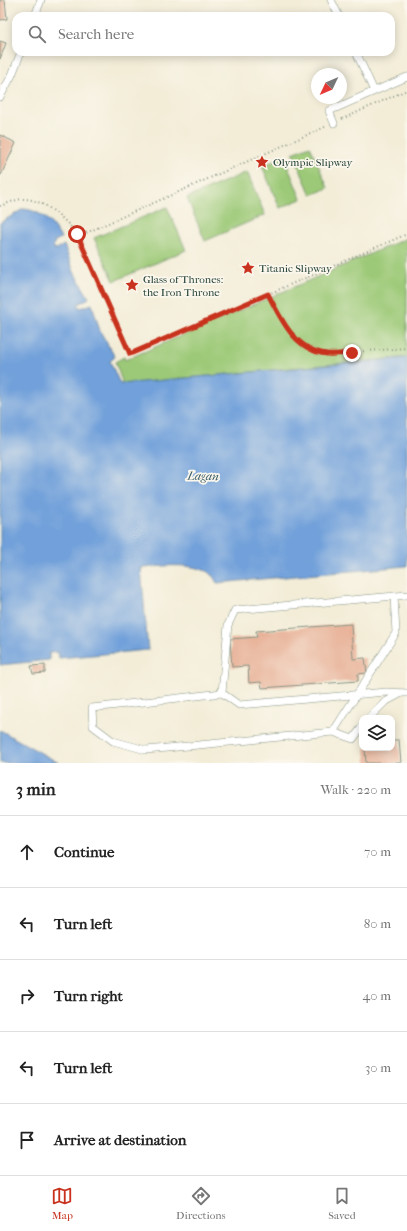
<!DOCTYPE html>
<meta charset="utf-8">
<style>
body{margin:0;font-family:"IM FELL French Canon",serif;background:#f6f6f6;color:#222}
.controls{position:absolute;right:12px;bottom:12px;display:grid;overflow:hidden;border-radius:8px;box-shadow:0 2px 10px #0003}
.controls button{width:36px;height:36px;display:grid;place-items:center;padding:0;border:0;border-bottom:1px solid #e0e0e0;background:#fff;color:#222;font:20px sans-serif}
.compass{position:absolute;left:311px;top:68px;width:36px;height:36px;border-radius:50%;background:#fff;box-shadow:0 2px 10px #0003;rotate:226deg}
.stop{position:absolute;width:12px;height:12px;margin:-9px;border:3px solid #c8321e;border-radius:50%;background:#fff}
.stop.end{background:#c8321e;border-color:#fff;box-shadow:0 1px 4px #0008}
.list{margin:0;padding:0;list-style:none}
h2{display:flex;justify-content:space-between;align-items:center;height:52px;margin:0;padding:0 16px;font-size:17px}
h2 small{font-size:13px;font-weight:400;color:#767676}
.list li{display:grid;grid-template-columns:26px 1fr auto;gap:12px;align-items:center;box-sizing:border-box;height:72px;padding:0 16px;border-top:1px solid #e0e0e0}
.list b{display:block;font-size:15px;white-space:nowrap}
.list em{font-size:13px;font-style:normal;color:#767676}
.icon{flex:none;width:22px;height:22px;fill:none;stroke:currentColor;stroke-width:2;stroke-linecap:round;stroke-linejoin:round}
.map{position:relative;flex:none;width:407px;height:763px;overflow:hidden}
.search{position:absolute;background:#fff;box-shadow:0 2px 10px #0003;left:12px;right:12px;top:12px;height:44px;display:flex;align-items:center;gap:10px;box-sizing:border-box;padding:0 14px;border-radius:12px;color:#767676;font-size:15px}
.sheet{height:412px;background:#fff}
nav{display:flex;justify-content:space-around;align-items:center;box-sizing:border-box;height:56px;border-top:1px solid #e0e0e0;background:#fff;font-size:11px;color:#767676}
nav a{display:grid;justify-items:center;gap:2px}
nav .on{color:#c8321e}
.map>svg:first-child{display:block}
</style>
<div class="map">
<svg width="407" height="763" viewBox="0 0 407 763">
<rect width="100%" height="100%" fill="#fbf7ec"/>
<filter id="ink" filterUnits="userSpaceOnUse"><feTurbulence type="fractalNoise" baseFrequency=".025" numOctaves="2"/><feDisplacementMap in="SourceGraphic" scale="8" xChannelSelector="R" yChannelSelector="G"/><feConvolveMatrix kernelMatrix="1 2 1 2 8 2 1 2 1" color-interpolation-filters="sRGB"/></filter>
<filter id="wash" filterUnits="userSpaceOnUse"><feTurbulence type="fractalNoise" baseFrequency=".012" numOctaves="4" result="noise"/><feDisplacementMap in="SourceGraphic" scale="16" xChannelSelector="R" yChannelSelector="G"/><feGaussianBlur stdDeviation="0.9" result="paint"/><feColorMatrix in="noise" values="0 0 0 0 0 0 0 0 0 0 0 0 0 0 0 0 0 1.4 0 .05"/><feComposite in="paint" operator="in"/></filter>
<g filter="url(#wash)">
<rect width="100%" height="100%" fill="#f3edd8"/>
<path fill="#9cc977" stroke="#5e8356" d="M310 146 328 188 311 195 293 153Z
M284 157 301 199 280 208 262 166Z
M247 172 265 215 205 241 187 198Z
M167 207 186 250 114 281 94 238Z
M407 238V357L123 384 115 362 124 357 125 360Z"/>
<path fill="#71a0da" stroke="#486e87" d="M23 209C42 210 52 223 61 238L55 241 53 246 55 250 64 245 74 272 89 298 78 304 80 308 92 304 100 331 115 357 110 361 120 384 407 358V566L217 583C215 580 213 575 210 573 190 562 162 566 141 568L148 650 59 658 58 652 49 653V660L0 665V223Z
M0 730 59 763H0Z"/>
<g id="blocks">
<path fill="#e7af94" d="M0 0H5L7 19 0 20Z
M0 41 6 43 0 59Z
M0 135 16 143 1 175H0Z
M351 624 353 659 365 658 367 673 358 674V681L262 688 261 682 249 683 248 666 232 667 230 639 257 637 256 631Z
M45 665V673L33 674 31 666Z
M392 740H399L401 763H366L365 748H392Z"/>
</g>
</g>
<g filter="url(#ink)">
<use href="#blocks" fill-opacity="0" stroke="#899586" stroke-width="1"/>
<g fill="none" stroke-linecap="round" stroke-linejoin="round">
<g stroke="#899586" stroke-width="8">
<path id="lane" d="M331 0 339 16
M35 16 41 0
M356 52 374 91
M0 97 12 75 21 52
M334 123 329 111 407 77
M394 596 396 633 333 732 146 750 113 741 93 726 92 708 222 693 239 705 386 692 407 693
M222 693 228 625 235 610 407 595
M369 718 385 702 402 693
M333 732 353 739 362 727"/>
</g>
<path stroke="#899586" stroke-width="2" stroke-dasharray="1 3" stroke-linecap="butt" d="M342 119 407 90
M0 206C6 204 15 200 21 199 45 198 65 220 79 236L130 354 407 234
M79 236 325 127
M268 294C283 323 292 346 327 354L407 348"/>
<use href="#lane" stroke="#fff" stroke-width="7"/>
</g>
</g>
<g fill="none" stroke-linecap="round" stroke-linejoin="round" filter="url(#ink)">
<path stroke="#c8321e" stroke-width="5" d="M77 234 130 354 268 294C281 319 295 351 327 354 335 355 344 353 352 353"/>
</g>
<defs>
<g id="sight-bare" transform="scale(1.08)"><path d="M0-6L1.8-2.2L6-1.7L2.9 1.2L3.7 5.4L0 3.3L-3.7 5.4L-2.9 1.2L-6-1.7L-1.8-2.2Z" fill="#c8321e" stroke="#fbf7ec" stroke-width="2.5" paint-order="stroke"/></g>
</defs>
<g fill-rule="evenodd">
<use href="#sight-bare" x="262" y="162"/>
<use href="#sight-bare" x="248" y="268"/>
<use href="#sight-bare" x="132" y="285"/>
</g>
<g text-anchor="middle" stroke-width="3.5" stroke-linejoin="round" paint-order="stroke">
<g font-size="11" fill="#1f3d34" stroke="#fbf7ec" text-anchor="start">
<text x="273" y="166">Olympic Slipway</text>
<text x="259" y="272">Titanic Slipway</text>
<text x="143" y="283">Glass of Thrones:<tspan x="143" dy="13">the Iron Throne</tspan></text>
</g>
<g font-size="12" font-style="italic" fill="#385b66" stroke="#fbf7ec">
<text transform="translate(203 476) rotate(1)" y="4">Lagan</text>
</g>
</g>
</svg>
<div class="controls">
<button><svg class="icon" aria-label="layers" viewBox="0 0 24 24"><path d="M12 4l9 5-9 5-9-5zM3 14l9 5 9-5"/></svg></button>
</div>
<svg class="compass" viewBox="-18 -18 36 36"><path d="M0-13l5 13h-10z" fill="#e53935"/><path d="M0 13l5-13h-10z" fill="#767676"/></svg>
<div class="stop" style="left:77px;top:234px"></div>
<div class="stop end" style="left:352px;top:353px"></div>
<div class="search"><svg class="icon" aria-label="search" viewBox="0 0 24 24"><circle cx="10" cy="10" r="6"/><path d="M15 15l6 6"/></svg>Search here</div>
</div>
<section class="sheet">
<h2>3 min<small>Walk · 220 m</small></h2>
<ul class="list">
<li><svg class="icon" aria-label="ahead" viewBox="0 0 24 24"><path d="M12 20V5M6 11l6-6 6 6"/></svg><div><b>Continue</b></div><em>70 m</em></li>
<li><svg class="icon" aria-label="left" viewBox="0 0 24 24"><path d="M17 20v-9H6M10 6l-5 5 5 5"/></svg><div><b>Turn left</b></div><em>80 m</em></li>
<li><svg class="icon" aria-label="right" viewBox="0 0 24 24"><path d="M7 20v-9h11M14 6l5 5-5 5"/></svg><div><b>Turn right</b></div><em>40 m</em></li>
<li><svg class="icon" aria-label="left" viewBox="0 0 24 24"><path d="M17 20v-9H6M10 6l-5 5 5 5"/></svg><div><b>Turn left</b></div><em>30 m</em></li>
<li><svg class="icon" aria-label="arrive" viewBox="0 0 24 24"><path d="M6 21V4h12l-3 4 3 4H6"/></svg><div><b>Arrive at destination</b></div></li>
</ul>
</section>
<nav>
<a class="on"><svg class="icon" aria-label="map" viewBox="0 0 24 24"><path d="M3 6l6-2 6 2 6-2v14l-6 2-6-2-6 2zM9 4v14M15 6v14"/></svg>Map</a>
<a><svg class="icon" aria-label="directions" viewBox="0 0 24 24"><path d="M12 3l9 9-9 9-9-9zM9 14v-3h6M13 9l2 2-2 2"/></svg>Directions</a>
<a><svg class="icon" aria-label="saved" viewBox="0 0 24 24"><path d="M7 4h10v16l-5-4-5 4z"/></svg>Saved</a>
</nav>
